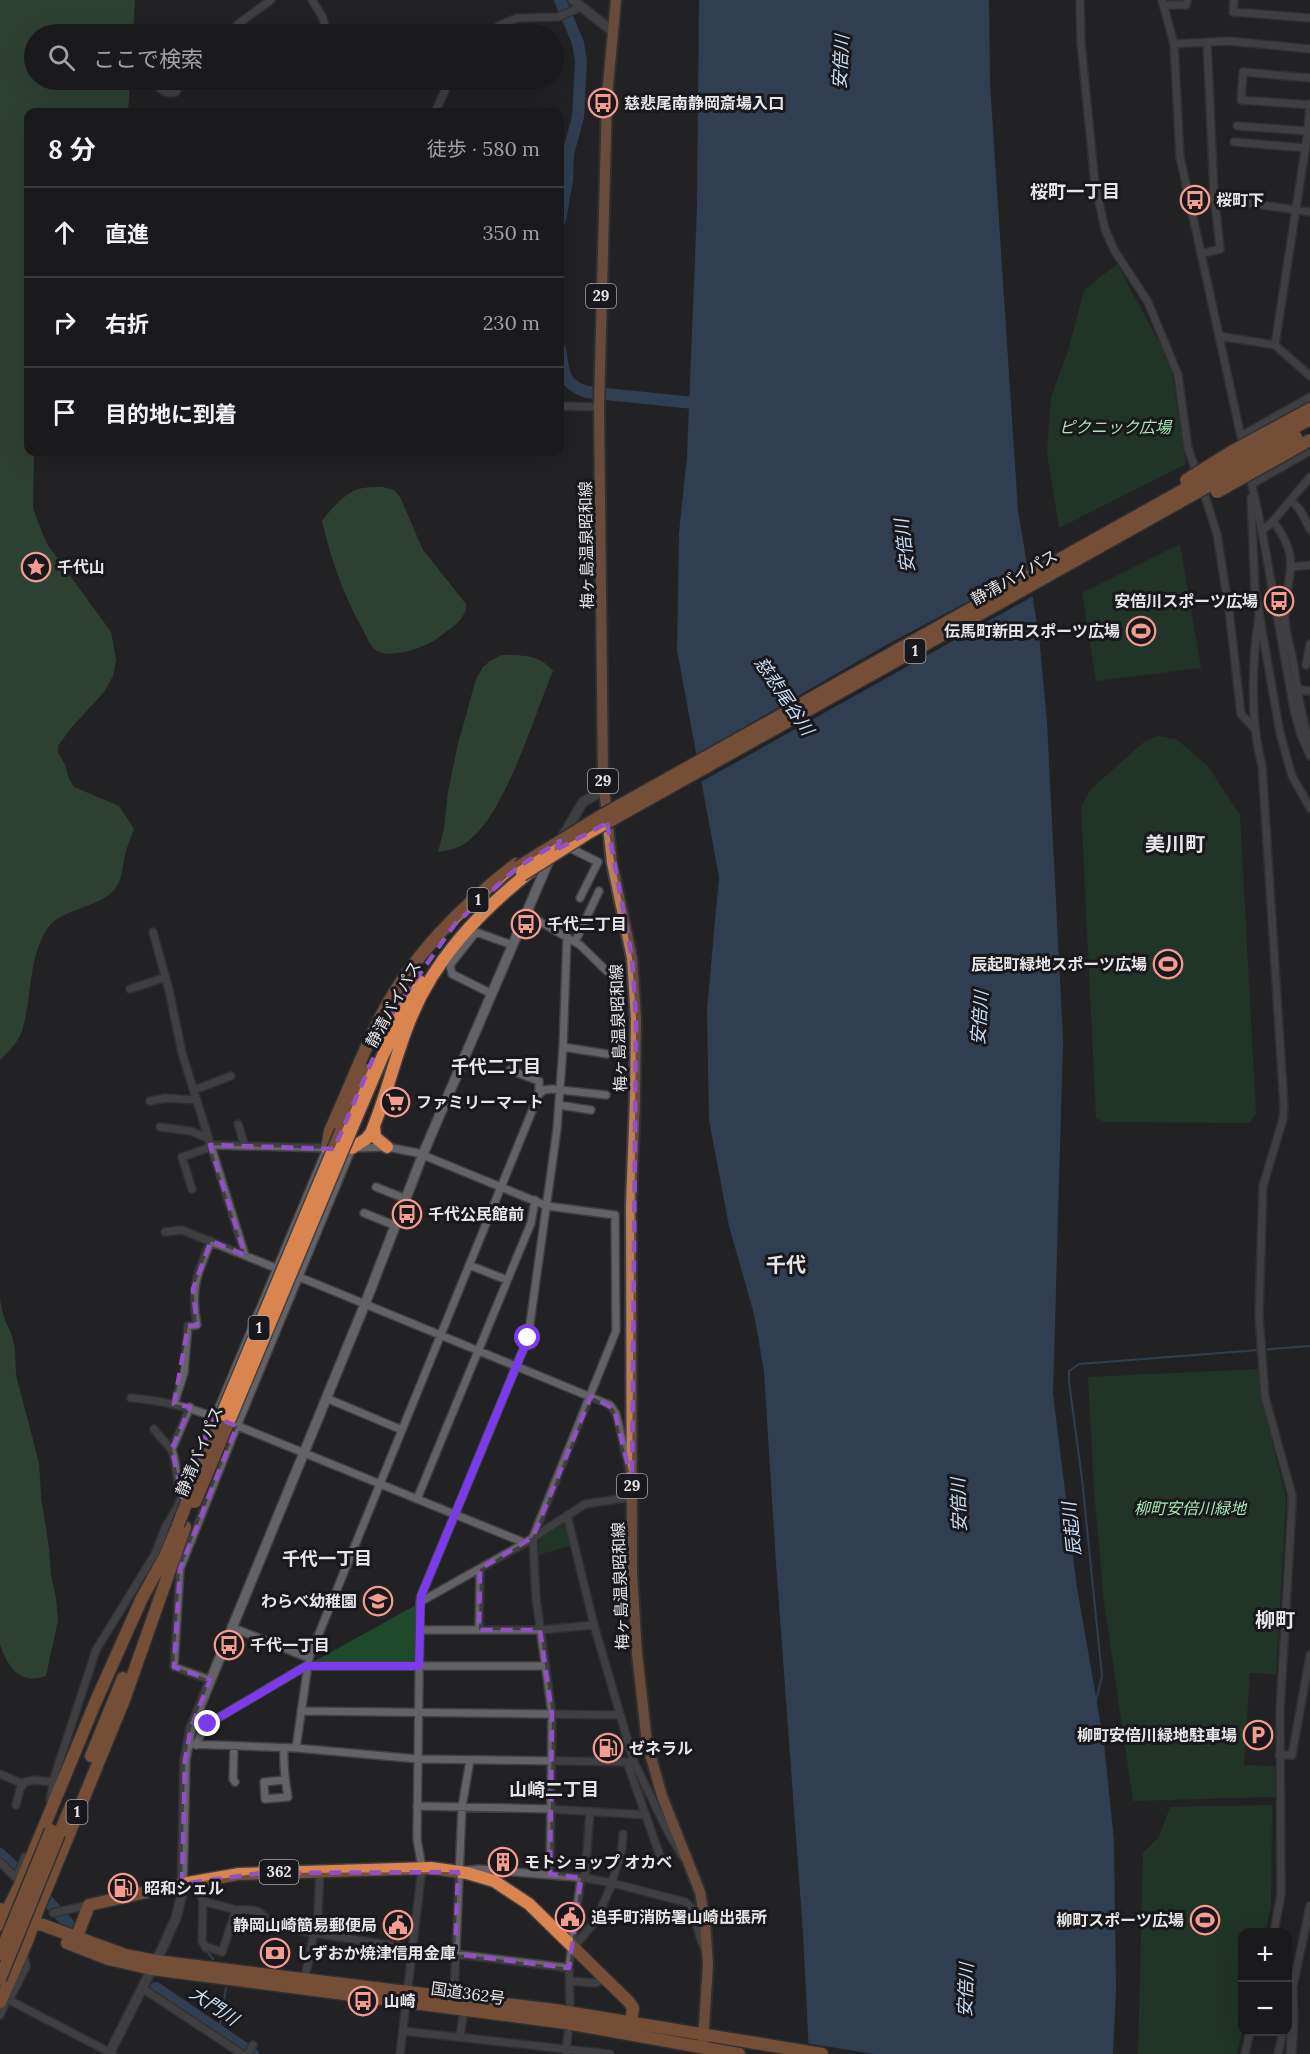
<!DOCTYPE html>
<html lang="ja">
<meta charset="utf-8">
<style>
body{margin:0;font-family:Lora,"Noto Sans JP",serif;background:#272729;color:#f1f3f6}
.controls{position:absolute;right:18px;bottom:18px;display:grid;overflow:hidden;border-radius:12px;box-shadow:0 6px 24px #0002}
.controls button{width:54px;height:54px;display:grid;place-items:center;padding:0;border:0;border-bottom:2px solid #38383b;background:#1a1a1c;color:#f1f3f6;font:30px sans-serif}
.stop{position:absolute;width:18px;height:18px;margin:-14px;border:4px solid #7c3aed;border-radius:50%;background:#fff}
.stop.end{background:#7c3aed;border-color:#fff;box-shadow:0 2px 6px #0008}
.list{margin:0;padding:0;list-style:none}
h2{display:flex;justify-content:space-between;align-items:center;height:78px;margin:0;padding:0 24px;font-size:26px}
h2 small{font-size:20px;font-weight:400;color:#9fa1a3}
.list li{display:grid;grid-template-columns:39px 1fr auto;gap:18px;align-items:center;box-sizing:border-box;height:90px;padding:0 24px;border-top:2px solid #38383b}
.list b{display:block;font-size:22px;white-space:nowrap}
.list em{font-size:20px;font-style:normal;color:#9fa1a3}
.icon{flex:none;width:33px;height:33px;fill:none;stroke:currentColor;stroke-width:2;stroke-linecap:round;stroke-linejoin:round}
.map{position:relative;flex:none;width:1310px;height:2054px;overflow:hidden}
.search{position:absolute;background:#1a1a1c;box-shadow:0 6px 24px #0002;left:24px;top:24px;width:540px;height:66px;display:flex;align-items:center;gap:15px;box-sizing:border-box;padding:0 21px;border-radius:33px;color:#9fa1a3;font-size:22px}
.panel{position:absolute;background:#1a1a1c;box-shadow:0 6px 24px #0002;left:24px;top:108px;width:540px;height:348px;border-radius:12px}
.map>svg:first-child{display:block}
</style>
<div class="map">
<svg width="1310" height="2054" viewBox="0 0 1310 2054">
<rect width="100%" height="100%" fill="#222225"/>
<path fill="#1e492a" d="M1117 264 1160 344 1171 368 1186 464 1059 528 1047 453 1051 397 1068 351 1084 290Z
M1180 544 1201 668 1096 681 1082 593Z
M1157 736 1176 739 1207 765 1240 815 1256 1113 1250 1123 1104 1122 1096 1117 1081 806 1091 789 1145 741Z
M1258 1369 1263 1406 1286 1498 1276 1674 1250 1673 1244 1765 1275 1766 1276 1797 1133 1801 1104 1602 1094 1491 1088 1377Z
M562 1521H566L573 1545 538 1555 539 1539Z
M416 1605 415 1663 313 1662Z
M1272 1805 1271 1907 1265 1932H1242V2031L1237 2054H1138L1143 1853 1159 1837 1170 1807Z"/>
<path fill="#3b6745" d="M0 0H135L133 34H34V80H130L128 112H28V452H34L33 507 36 517 47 544 111 632 116 660 113 676 104 692 71 728 58 746V752L65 765 69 779 74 787 119 806 134 829C131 837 127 846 125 855 122 866 123 880 114 890 96 910 59 907 45 932 28 962 32 999 22 1031 18 1042 8 1052 0 1060Z
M382 487 394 490 400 497 423 550 466 604C467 620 449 629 438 638 426 647 391 659 377 651 370 647 366 635 362 628 343 594 331 559 322 521 331 509 347 490 363 488 369 487 376 487 382 487Z
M502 655C521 655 541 655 553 671 534 715 506 813 468 841 459 848 450 850 438 852L444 829 448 792 457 748 476 679 483 667 490 661Z
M0 1300 4 1318 11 1333 15 1349 16 1375 39 1463 41 1497 49 1548 51 1575 56 1598 58 1620 46 1676C19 1685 8 1667 0 1644Z"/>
<path fill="#3e6287" d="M699 0H989L990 84 1018 511 1039 635 1047 723 1063 1040 1053 1394 1077 1588 1104 1743 1114 1841 1116 1989 1113 2054H809L803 1933 776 1563 764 1371 754 1314 729 1226 709 1120 707 1010 719 877 677 650 679 533 687 456 697 208Z"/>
<path fill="#222225" d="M1031 568 1035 595 699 783 694 756 888 644Z
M805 2043 874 2054H806Z"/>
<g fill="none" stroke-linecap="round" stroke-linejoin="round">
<path stroke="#3e6287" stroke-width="2" d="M1096 1701 1102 1676 1082 1479 1069 1382V1371L1079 1364 1310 1346
M208 1953 213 1959
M219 2031 226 1988"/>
<path stroke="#3e6287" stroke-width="12" d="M560 220 567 180 568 154 578 117 581 61 578 43 560 0
M560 349C564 372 562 384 587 392L694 403 705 406
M0 1854 17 1870
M46 1899 71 1927
M156 1988 253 2054"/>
<g stroke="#404043" stroke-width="10">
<path id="minor" d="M312 0 322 16 328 34
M1080 0 1081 43 1095 184 1105 229 1114 250 1148 302 1178 375 1188 448 1197 474
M1162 0 1174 44 1180 157 1243 446
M1234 0 1233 12 1310 18
M1163 5H1186L1187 0
M230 34 238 24 271 0
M487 34 500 25 517 18 558 17 581 7
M1174 44 1229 41 1310 49
M152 80C160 88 164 96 176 92L182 80
M1310 105 1241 100 1243 72 1310 78
M435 112 450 80
M1237 126 1308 131
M1234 142 1305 148
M1188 191 1214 198 1310 212
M1201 254 1220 249 1214 193 1207 42
M1219 336 1275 345 1310 376
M1275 345 1308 131 1310 104
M560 406 599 407
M1241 436 1310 397
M1249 472 1262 531 1294 710 1301 735 1310 756
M1252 484 1310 451
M1202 487 1217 534 1229 610 1241 714 1254 728
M1251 498 1255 590 1280 733 1292 776 1310 808
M1291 500 1300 510 1310 529
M1273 521C1303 561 1286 572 1285 614 1284 627 1289 642 1292 655 1297 684 1300 714 1310 742
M1262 531 1273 521 1310 477
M1292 567 1310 565
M1259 616C1252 659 1250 723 1262 765L1284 1106 1283 1119 1263 1186 1259 1315 1265 1397 1292 1495V1506L1280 1710 1281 1894 1274 1932
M1306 665 1310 644
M1297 689 1310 691
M566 846 598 862 580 898
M525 913 580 945 620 984
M153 932 169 990 182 1053 245 1255
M575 942 599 891
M130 989 166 977
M492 994 452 974 450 965 476 932 512 945
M563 1047 607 1054
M510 1070 539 1081V1094
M194 1090 231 1076
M150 1101 165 1098 197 1100
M559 1105 591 1110
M238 1124 245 1146
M160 1127 190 1131 208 1138
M210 1145 329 1148
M355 1148 387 1147 418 1153 547 1206 615 1215 616 1331 533 1537 536 1598 552 1714 550 1874
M376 1187 406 1199
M192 1189 182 1157 211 1147
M364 1213 396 1226
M165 1232 182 1230 278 1269
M469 1265 507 1280
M297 1276 610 1405 616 1414 629 1469
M131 1398C162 1400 188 1407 217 1418
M326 1398 402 1430
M174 1404 184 1373 188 1326 197 1325C190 1289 197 1274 211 1241
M233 1424 525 1543
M154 1429C159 1437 170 1445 173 1453 177 1467 176 1483 182 1497
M172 1449 190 1407
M417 1499 531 1223 535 1200
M567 1515 594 1625 634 1762 668 1832 683 1857
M420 1602 525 1543 585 1504 633 1497
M231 1627 309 1658
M420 1630H540L594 1625
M479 1630 480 1569
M210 1680 174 1667 180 1569 237 1426 352 1148
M301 1711 620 1715
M188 1744 296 1748 418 1759 634 1762
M196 1745 202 1732 211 1722 306 1666H545
M234 1746 233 1779 235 1782
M284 1748C283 1765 285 1780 288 1797L265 1799 264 1782 285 1780
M296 1748 309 1658 539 1094 544 1090 552 1089 606 1095
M1279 1755H1292L1310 1655
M627 1762 660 1856
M0 1774 23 1784
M50 1800 54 1778 96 1650 155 1554 166 1526 177 1508 327 1148
M16 1805 20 1789 25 1782 34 1780 53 1782
M417 1806 551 1809 646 1815
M0 1862 16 1878 25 1857
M469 1870 479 1869 585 1878 612 1883 685 1902 694 1910 699 1934 704 1948
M585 1878 590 1811
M196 1881 203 1901 202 1941 206 1948
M203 1901 236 1910
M53 1913 89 1905
M205 1946 222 1952 236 1910C254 1909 262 1909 271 1926L413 1949 569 1968
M574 1947 595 1922 611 1886 622 1848 623 1834
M305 1978 318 1912 320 1871
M570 1981 595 1983 605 1979
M142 1988 242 2054
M454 1997 462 1807 470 1760
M9 2000 113 2054
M570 2004 569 1968 581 1878
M1288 2010 1310 1906
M0 2015 6 2001 9 2000 26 1967 24 1952
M403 2031 610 2054
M460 2037 464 2009
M248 2054 253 2045
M400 2054 422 1868 417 1839 420 1602 421 1596 528 1338 557 1129 563 1047 567 937
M566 2054 568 2033
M1245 2054 1250 2032
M1278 2054 1283 2032"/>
</g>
<g stroke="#404043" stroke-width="12">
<path id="tertiary" d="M573 0 612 31
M560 841 583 802 604 790
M110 2052 162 1949 176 1918 182 1894 185 1760 191 1728 365 1304 423 1154 550 858
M1291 2054 1293 2020 1292 1990"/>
</g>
<g stroke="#404043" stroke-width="14">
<path id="primary" d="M616 0 607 96 599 407 603 779 612 863 632 958 636 1019 635 1100 631 1205 632 1574 637 1653 647 1743 662 1796 700 1892 705 1922 708 1964 703 2042"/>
</g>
<g stroke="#404043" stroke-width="15">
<path id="trunk" d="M378 1043 399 1002
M374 1126 375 1137 387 1147
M341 1131 367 1070
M349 1135 383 1055 421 982
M327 1148 330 1131C347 1094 362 1054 380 1018 412 955 462 906 516 864
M352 1148 366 1139 371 1133C386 1098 394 1060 408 1025 432 961 479 912 532 870
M161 1566 176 1530
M91 1756 123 1678
M59 1834 71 1806
M0 1909 33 1924 43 1925 125 1955 156 1961 555 2010 822 2054
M0 1925 19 1887 96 1701 142 1598 163 1560
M76 1939 89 1905 182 1884 239 1874 431 1868 467 1873 494 1881 529 1904 629 2002 633 2008 631 2023
M67 1943 108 1959 152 1969 566 2023 739 2054
M0 2002 28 1939 37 1912 124 1700 185 1527"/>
</g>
<use href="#minor" stroke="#636267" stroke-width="7"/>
<use href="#tertiary" stroke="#636267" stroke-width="9"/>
<use href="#primary" stroke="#bc7c56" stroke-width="10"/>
<use href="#trunk" stroke="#da8450" stroke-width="12"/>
<g stroke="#404043" stroke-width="15" stroke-linecap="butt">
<path id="trunk-bridge" d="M1186 480 1231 452 1310 409
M1217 492 1310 440
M518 867 599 817 1310 419
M522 875 590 832 1296 437
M195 1502 349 1135
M178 1525 212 1438 341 1131
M0 1954 51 1830
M0 1979 59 1834"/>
</g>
<use href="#trunk-bridge" stroke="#da8450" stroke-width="12"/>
</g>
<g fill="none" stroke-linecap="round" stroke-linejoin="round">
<path stroke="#7c3aed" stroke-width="8" d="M208 1724 306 1666H419L421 1596 528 1338"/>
</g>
<path d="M0 0H1310V2054H0ZM607 823 632 958 636 1019 632 1482 614 1409 591 1396 533 1537 480 1569 479 1630H540L552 1714 550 1874 581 1878 569 1968 455 1954 458 1872 261 1873 182 1884 185 1760 191 1728 210 1680 174 1667 180 1569 237 1426 214 1417 182 1497 172 1449 190 1407 174 1404 188 1326 197 1325 193 1289 211 1241 245 1255 210 1145 334 1149 393 1012 455 924 518 867 560 841 554 851Z" fill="#222225" fill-opacity=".55" fill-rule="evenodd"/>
<path fill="none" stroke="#9051c7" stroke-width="4.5" stroke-dasharray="12 8" stroke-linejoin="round" d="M607 823 632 958 636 1019 632 1482 614 1409 591 1396 533 1537 480 1569 479 1630H540L552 1714 550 1874 581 1878 569 1968 455 1954 458 1872 261 1873 182 1884 185 1760 191 1728 210 1680 174 1667 180 1569 237 1426 214 1417 182 1497 172 1449 190 1407 174 1404 188 1326 197 1325 193 1289 211 1241 245 1255 210 1145 334 1149 393 1012 455 924 518 867 560 841 554 851Z"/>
<defs>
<g id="bus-ring" transform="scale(1.5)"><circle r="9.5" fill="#19181c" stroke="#f59c90" stroke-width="1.5"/><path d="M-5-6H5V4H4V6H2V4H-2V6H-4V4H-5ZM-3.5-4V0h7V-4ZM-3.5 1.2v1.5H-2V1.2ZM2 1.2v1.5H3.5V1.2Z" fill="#f59c90"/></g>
<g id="sight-ring" transform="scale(1.5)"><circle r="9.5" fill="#19181c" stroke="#f59c90" stroke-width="1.5"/><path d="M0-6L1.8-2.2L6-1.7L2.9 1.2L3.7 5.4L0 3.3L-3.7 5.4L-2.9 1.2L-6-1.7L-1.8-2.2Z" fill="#f59c90"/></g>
<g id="stadium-ring" transform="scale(1.5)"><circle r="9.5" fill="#19181c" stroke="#f59c90" stroke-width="1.5"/><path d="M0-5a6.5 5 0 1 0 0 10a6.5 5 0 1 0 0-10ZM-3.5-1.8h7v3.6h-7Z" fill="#f59c90"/></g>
<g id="supermarket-ring" transform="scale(1.5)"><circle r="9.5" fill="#19181c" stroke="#f59c90" stroke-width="1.5"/><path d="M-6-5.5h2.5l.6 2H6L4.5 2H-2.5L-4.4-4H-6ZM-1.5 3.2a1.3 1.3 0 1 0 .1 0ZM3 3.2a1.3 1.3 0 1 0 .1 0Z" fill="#f59c90"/></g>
<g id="school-ring" transform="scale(1.5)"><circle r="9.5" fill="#19181c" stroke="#f59c90" stroke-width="1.5"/><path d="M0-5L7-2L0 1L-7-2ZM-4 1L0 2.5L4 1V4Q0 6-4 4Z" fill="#f59c90"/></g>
<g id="parking-ring" transform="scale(1.5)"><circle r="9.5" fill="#19181c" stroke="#f59c90" stroke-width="1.5"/><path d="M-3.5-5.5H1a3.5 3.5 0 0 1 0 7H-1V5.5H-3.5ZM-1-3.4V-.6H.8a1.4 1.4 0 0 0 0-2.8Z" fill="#f59c90"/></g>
<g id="fuel-ring" transform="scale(1.5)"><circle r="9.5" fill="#19181c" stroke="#f59c90" stroke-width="1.5"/><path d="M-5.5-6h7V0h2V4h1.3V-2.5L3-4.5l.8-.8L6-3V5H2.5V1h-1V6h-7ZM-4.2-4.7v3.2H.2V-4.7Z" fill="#f59c90"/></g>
<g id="building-ring" transform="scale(1.5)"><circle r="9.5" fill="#19181c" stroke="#f59c90" stroke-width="1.5"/><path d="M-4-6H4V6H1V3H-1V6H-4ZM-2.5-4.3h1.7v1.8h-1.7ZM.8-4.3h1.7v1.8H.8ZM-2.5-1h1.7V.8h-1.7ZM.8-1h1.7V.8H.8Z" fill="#f59c90"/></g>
<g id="civic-ring" transform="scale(1.5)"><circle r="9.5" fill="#19181c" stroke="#f59c90" stroke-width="1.5"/><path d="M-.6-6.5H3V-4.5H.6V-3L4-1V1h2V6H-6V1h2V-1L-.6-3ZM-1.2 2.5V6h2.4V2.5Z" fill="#f59c90"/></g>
<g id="bank-ring" transform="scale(1.5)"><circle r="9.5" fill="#19181c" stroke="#f59c90" stroke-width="1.5"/><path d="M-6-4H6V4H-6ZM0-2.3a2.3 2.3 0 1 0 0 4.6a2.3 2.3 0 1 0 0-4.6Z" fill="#f59c90"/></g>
</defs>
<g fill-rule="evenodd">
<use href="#bus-ring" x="603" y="103"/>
<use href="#bus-ring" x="1195" y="200"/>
<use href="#sight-ring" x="36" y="567"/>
<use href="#bus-ring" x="1279" y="601"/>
<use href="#stadium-ring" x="1141" y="631"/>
<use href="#bus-ring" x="526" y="924"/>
<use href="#stadium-ring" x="1168" y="964"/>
<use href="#supermarket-ring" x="395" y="1102"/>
<use href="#bus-ring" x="407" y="1214"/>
<use href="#school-ring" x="378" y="1601"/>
<use href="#bus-ring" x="229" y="1645"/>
<use href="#parking-ring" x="1258" y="1735"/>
<use href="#fuel-ring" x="608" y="1748"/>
<use href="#building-ring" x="503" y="1862"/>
<use href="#fuel-ring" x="123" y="1888"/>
<use href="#civic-ring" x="570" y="1917"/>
<use href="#stadium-ring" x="1205" y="1920"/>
<use href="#civic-ring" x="398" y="1925"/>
<use href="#bank-ring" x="275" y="1953"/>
<use href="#bus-ring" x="363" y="2001"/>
</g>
<g text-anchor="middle" stroke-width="6" stroke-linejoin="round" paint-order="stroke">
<g fill="#19181c" stroke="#a8a8ab" stroke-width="1.5">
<rect x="586" y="284" width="30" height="24" rx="4.5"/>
<rect x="904.5" y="639" width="21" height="24" rx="4.5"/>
<rect x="588" y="769" width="30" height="24" rx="4.5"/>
<rect x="467.5" y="888" width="21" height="24" rx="4.5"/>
<rect x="248.5" y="1316" width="21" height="24" rx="4.5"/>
<rect x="617" y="1474" width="30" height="24" rx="4.5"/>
<rect x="66.5" y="1800" width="21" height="24" rx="4.5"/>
<rect x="259.5" y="1860" width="39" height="24" rx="4.5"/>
</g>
<g font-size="15" font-weight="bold" fill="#e6e6e8">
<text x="601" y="301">29</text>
<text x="915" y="656">1</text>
<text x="603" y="786">29</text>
<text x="478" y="905">1</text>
<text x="259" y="1333">1</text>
<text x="632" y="1491">29</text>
<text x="77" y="1817">1</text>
<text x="279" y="1877">362</text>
</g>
<g font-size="16" font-weight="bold" fill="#e6e6e8" stroke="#19181c" text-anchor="start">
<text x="624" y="109">慈悲尾南静岡斎場入口</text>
<text x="1216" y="206">桜町下</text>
<text x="57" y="573">千代山</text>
<text x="1258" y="607" text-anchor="end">安倍川スポーツ広場</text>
<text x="1120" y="637" text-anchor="end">伝馬町新田スポーツ広場</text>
<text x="547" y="930">千代二丁目</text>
<text x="1147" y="970" text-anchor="end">辰起町緑地スポーツ広場</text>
<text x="416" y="1108">ファミリーマート</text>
<text x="428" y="1220">千代公民館前</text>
<text x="357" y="1607" text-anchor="end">わらべ幼稚園</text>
<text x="250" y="1651">千代一丁目</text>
<text x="1237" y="1741" text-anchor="end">柳町安倍川緑地駐車場</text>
<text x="629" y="1754">ゼネラル</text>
<text x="524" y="1868">モトショップ オカベ</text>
<text x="144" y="1894">昭和シェル</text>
<text x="591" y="1923">追手町消防署山崎出張所</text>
<text x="1184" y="1926" text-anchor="end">柳町スポーツ広場</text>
<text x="377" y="1931" text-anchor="end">静岡山崎簡易郵便局</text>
<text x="296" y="1959">しずおか焼津信用金庫</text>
<text x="384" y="2007">山崎</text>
</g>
<g font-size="16" font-style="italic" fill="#a3e9b2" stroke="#19181c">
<text x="1115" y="433">ピクニック広場</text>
<text x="1190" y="1514">柳町安倍川緑地</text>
</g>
<g font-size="16" fill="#e6e6e8" stroke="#19181c">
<text transform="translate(586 545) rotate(-91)" y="6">梅ヶ島温泉昭和線</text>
<text transform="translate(1014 577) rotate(-29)" y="6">静清バイパス</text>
<text transform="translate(393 1004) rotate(-61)" y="6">静清バイパス</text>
<text transform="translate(618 1028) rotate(-92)" y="6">梅ヶ島温泉昭和線</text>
<text transform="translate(199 1451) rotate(-67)" y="6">静清バイパス</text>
<text transform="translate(620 1586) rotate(-92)" y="6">梅ヶ島温泉昭和線</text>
<text transform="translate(468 1993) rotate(8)" y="6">国道362号</text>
</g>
<g font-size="18" font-style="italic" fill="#c8dff7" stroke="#19181c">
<text transform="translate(841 62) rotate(-87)" y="6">安倍川</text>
<text transform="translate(905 546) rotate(-97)" y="6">安倍川</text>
<text transform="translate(784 696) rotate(56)" y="6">慈悲尾谷川</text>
<text transform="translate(980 1018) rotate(-86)" y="6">安倍川</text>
<text transform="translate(959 1505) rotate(-92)" y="6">安倍川</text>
<text transform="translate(1072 1529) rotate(-96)" y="6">辰起川</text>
<text transform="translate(966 1990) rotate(-88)" y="6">安倍川</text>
<text transform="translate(214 2006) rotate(34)" y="6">大門川</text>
</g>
<g font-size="18" font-weight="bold" fill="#e6e6e8" stroke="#19181c">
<text x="1075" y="198">桜町一丁目</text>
<text x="496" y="1073">千代二丁目</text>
<text x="327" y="1565">千代一丁目</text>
<text x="554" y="1796">山崎二丁目</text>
</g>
<g font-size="20" font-weight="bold" fill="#e6e6e8" stroke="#19181c">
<text x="1175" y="851">美川町</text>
<text x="786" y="1272">千代</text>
<text x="1275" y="1627">柳町</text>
</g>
</g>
</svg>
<div class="controls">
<button>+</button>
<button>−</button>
</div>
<div class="stop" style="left:528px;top:1338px"></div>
<div class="stop end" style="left:208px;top:1724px"></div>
<div class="search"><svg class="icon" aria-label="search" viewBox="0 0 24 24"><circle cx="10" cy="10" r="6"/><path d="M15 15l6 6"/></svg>ここで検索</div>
<section class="panel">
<h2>8 分<small>徒歩 · 580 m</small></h2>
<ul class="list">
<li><svg class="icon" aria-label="ahead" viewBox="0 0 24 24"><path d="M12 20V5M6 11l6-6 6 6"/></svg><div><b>直進</b></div><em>350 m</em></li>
<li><svg class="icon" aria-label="right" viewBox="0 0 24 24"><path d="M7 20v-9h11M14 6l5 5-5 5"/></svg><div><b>右折</b></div><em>230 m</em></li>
<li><svg class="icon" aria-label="arrive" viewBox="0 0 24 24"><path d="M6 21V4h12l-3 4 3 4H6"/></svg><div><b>目的地に到着</b></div></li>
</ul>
</section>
</div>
